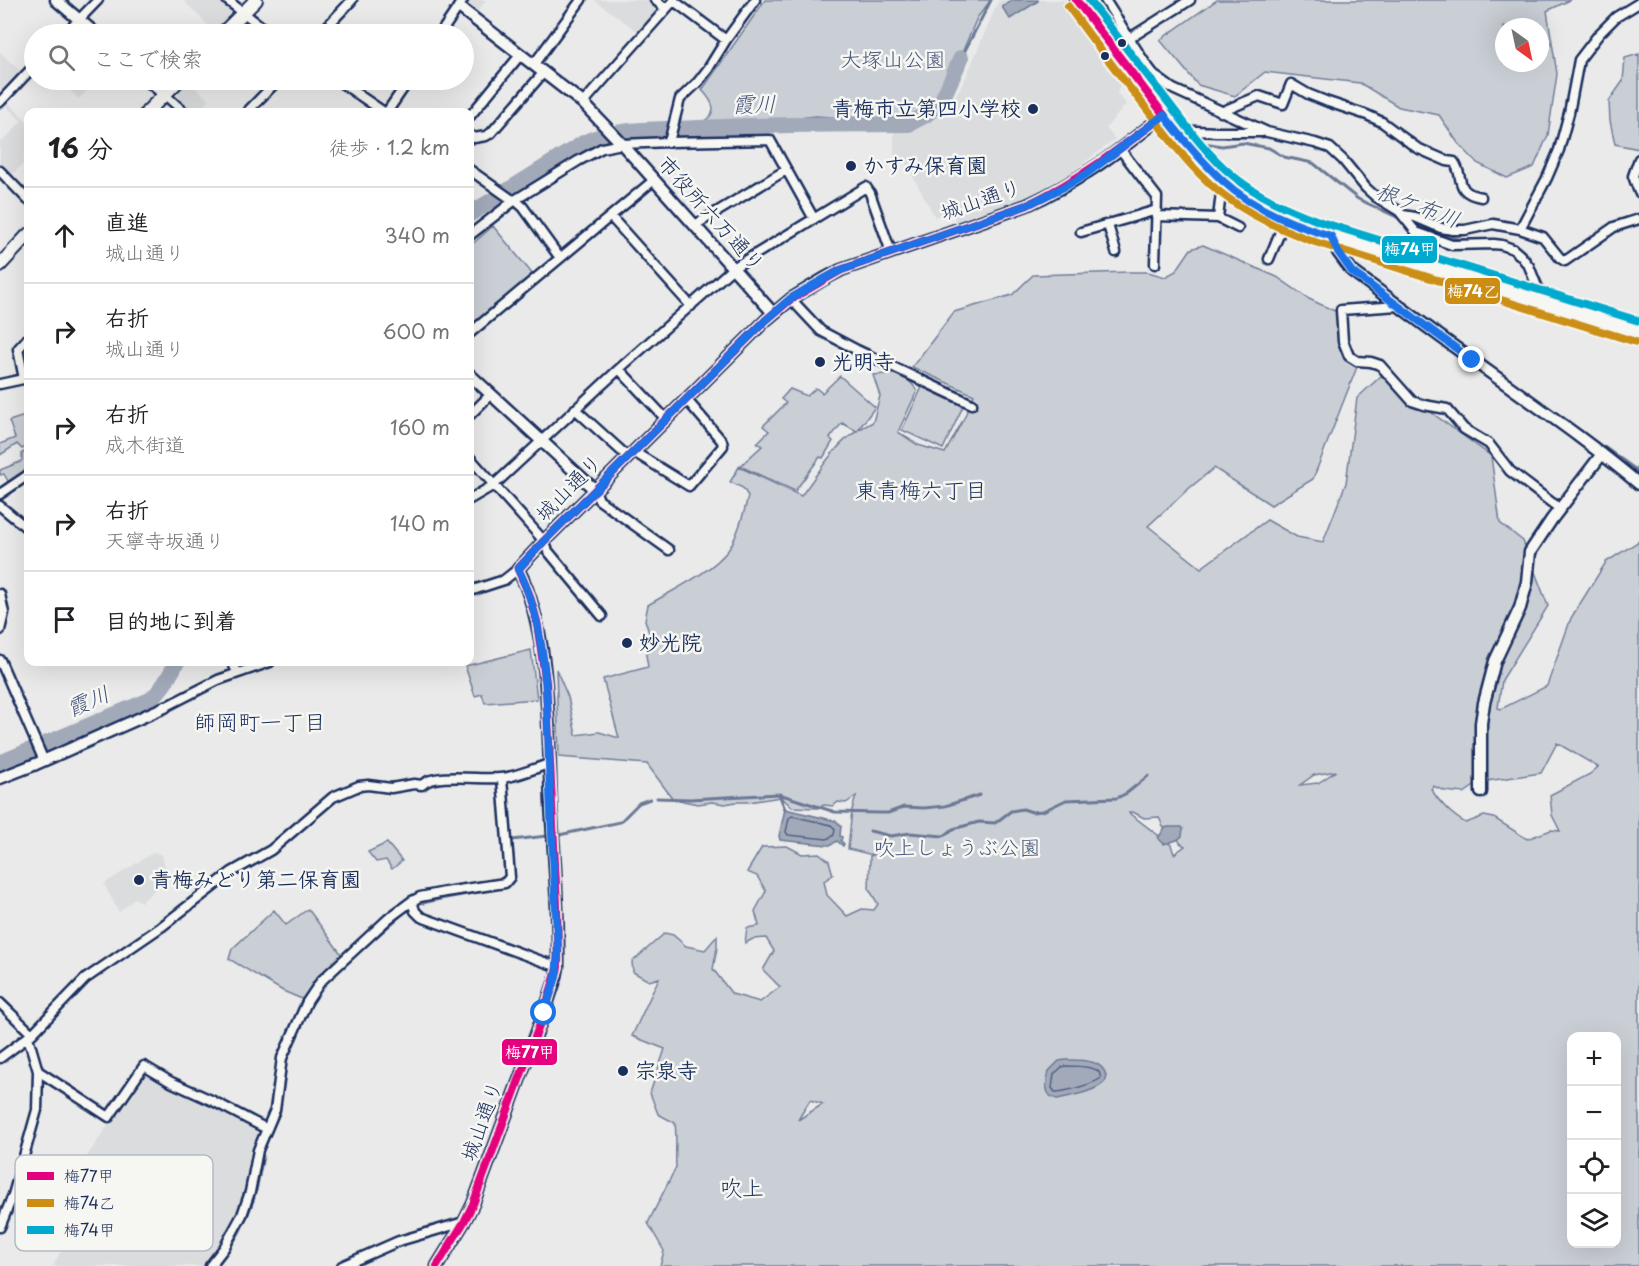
<!DOCTYPE html>
<html lang="ja">
<meta charset="utf-8">
<style>
body{margin:0;font-family:"Playpen Sans","Klee One",sans-serif;background:#f2f2f2;color:#202124}
.controls{position:absolute;right:18px;bottom:18px;display:grid;overflow:hidden;border-radius:12px;box-shadow:0 6px 24px #0002}
.controls button{width:54px;height:54px;display:grid;place-items:center;padding:0;border:0;border-bottom:2px solid #e0e0e0;background:#fff;color:#202124;font:30px sans-serif}
.compass{position:absolute;left:1495px;top:18px;width:54px;height:54px;border-radius:50%;background:#fff;box-shadow:0 6px 24px #0002;rotate:147deg}
.stop{position:absolute;width:18px;height:18px;margin:-14px;border:4px solid #1a73e8;border-radius:50%;background:#fff}
.stop.end{background:#1a73e8;border-color:#fff;box-shadow:0 2px 6px #0008}
.list{margin:0;padding:0;list-style:none}
h2{display:flex;justify-content:space-between;align-items:center;height:78px;margin:0;padding:0 24px;font-size:26px}
h2 small{font-size:20px;font-weight:400;color:#757577}
.list li{display:grid;grid-template-columns:39px 1fr auto;gap:18px;align-items:center;box-sizing:border-box;height:96px;padding:0 24px;border-top:2px solid #e0e0e0}
.list b{display:block;font-size:22px;white-space:nowrap}
.list p{margin:0;font-size:20px;white-space:nowrap;color:#757577}
.list em{font-size:20px;font-style:normal;color:#757577}
.icon{flex:none;width:33px;height:33px;fill:none;stroke:currentColor;stroke-width:2;stroke-linecap:round;stroke-linejoin:round}
.map{position:relative;flex:none;width:1639px;height:1266px;overflow:hidden}
.search{position:absolute;background:#fff;box-shadow:0 6px 24px #0002;left:24px;top:24px;width:450px;height:66px;display:flex;align-items:center;gap:15px;box-sizing:border-box;padding:0 21px;border-radius:33px;color:#757577;font-size:22px}
.panel{position:absolute;background:#fff;box-shadow:0 6px 24px #0002;left:24px;top:108px;width:450px;height:558px;border-radius:12px}
.map>svg:first-child{display:block}
</style>
<div class="map">
<svg width="1639" height="1266" viewBox="0 0 1639 1266">
<rect width="100%" height="100%" fill="#e9eae9"/>
<filter id="ink" filterUnits="userSpaceOnUse"><feTurbulence type="fractalNoise" baseFrequency=".0167" numOctaves="2"/><feDisplacementMap in="SourceGraphic" scale="12" xChannelSelector="R" yChannelSelector="G"/><feConvolveMatrix kernelMatrix="1 2 1 2 8 2 1 2 1" color-interpolation-filters="sRGB"/></filter>
<g filter="url(#ink)">
<path fill="#dadcde" d="M185 0H221L230 7V14L214 31 184 1Z
M469 0H486L477 13 468 7Z
M594 0H649L658 8 659 11 640 33Z
M1000 0H1066L1126 78 1121 83 1117 93 1126 104 1106 128 1115 139 1065 177 1026 197 956 223 951 210 935 217 904 160 894 158V132L915 129 929 122 953 100 964 82 997 4Z
M0 52 22 73 0 97Z
M62 80H82L90 87 79 99 66 87 67 84Z
M188 81 209 100 197 112H193L179 99 178 91Z
M6 101 28 122V152L24 156 27 160 11 176 0 165V140L2 142 22 121 4 104Z
M154 852 162 855 165 867 171 875 141 902 135 898 119 912 104 884Z
M147 1071 179 1091 211 1104 259 1129 260 1134 254 1148 248 1178 238 1216 220 1247 205 1266H53L75 1224V1216L62 1206 68 1198 66 1188 143 1072Z"/>
<path fill="#caced5" stroke="#727e9a" stroke-width="1.5" fill-rule="evenodd" d="M765 0H991L977 18 940 104 926 115 908 122 816 116 702 128V122C720 113 713 102 702 90Z
M1217 0H1570L1547 11 1557 74 1548 135 1534 167 1507 178 1477 163 1458 143 1439 115 1399 107 1360 83 1265 72 1235 96 1198 85 1160 40ZM1504 27H1540V63H1504Z
M1639 54V149L1615 144 1610 121 1609 101 1623 81 1625 58Z
M493 226 534 276 474 327 470 323V246Z
M1203 245 1277 277 1309 299 1337 312 1343 352 1357 367 1313 479 1271 505 1214 468 1186 491 1148 526 1201 568 1267 520 1297 537 1323 542 1346 483 1357 398 1381 376 1491 456 1500 523 1523 541 1548 606 1502 680 1498 708 1501 709 1547 686 1571 618 1606 562 1639 541V1266H660L664 1251 648 1223 676 1167C675 1152 677 1138 675 1123L658 1114 650 1093 665 1049 632 1036 659 978 649 981 633 972 632 962 665 933 673 935 686 946 705 950 717 936V948L713 969 732 994 760 1002 780 987 763 970 774 951 766 938 753 939 745 943 747 928 759 926 755 911 766 891 757 876 747 872 762 847 787 846 802 854 819 853 829 861 833 875 824 881 827 895 847 916 862 909 874 910 878 904 869 889 870 856 873 855 848 849 852 810 856 796 846 803 838 802 833 806 824 805 817 808 792 807 781 797 749 802H736L725 804 712 802 698 804 673 799 647 764 559 757 556 669 568 697 576 735 599 732 619 738 603 679 648 667 646 655 651 639 645 620 648 605C673 590 712 572 729 549 737 537 745 510 748 496L743 488 730 482 739 467 801 496C818 474 833 446 857 431L842 423 830 438 833 441 823 458 820 457 795 491 740 466 762 446 757 443 769 431 763 426 786 403 781 399 790 389 807 396 816 388 822 393 840 376 875 407 858 430 873 422 880 396 873 375C894 373 905 371 917 391L898 432 918 445 945 453 964 418 974 395 912 367 954 312 1012 295 1033 275 1130 272H1148L1165 277 1176 271 1191 249ZM1557 743 1598 767 1590 774 1550 795 1552 815 1560 831 1551 830 1527 839 1494 818 1484 816 1466 823C1452 816 1439 802 1431 789L1433 786 1445 791 1464 793 1480 782 1541 773ZM1336 771 1318 783 1300 785 1314 775ZM1133 812 1144 818 1159 817 1163 827 1175 832 1180 843 1185 846 1174 854 1171 845 1129 813ZM1572 1036H1616V1244H1572ZM810 1100 823 1104 798 1120Z
M923 385 964 404 943 449 902 430Z
M28 415V446L22 449 17 444 0 455V444L15 438 9 421Z
M24 452 28 460V471L9 483 4 474 0 475V470L20 462 22 460V453Z
M531 650 537 699 485 703 482 694 475 696 465 666Z
M387 843 402 861 392 869 386 860 376 862 368 852Z
M308 909 342 955 321 975 302 999 283 991 229 959 232 949 274 910 286 925Z"/>
<path fill="#a2aaba" stroke="#6c7995" stroke-width="1.5" d="M1013 0H1038V1L1010 19 1002 7Z
M785 809 836 821 841 826 840 836 842 837 841 841 844 844 843 846 837 841 831 845H827L780 840 779 836Z
M1168 827H1182L1183 829 1182 836 1177 840 1164 844 1158 838 1165 828Z
M1066 1060C1081 1060 1107 1059 1106 1080 1099 1091 1071 1096 1057 1099 1043 1096 1046 1082 1049 1071L1059 1061Z"/>
<g fill="none" stroke-linecap="round" stroke-linejoin="round">
<path stroke="#516083" stroke-width="1.5" d="M792 816 831 825 835 829 834 835 827 839 788 835 786 832 789 818Z
M1066 1066C1073 1066 1094 1066 1099 1072 1100 1074 1100 1076 1101 1078 1094 1084 1065 1092 1055 1092L1052 1088 1054 1074 1062 1067Z"/>
<path stroke="#6c7995" stroke-width="3" d="M961 58 991 0
M1204 143 1222 146 1243 143 1269 148 1284 157 1313 163 1358 199 1401 219
M1413 223 1441 234 1466 241
M1473 241 1496 240
M1514 245 1528 255 1548 296 1618 317 1639 322
M676 313 725 269 815 212 809 201
M1604 447 1639 472
M502 484 523 464
M779 794 785 809
M657 798 690 799 779 794 835 812 879 813H888L904 807 924 808 945 806 980 795
M870 831 891 836 910 833 943 836 947 834 953 829 979 822 995 823 1011 811 1023 809 1032 812 1043 811 1066 800 1117 798 1127 793 1148 776
M559 835 620 822 639 803 650 799
M514 878 512 840 547 836
M423 903 440 899 506 887
M338 970 400 916
M265 1146 279 1113 285 1069
M256 1191 263 1156
M217 1266C233 1246 246 1222 254 1198"/>
<path stroke="#a2aaba" stroke-width="16" d="M470 214 585 142C620 127 661 130 698 128 768 125 839 124 909 124L926 115 942 100 961 58
M0 763 150 700C163 689 169 676 177 662"/>
<g stroke="#1b2f5e" stroke-width="13">
<path id="minor" d="M227 0 271 34
M655 0 666 9
M1105 0 1145 63 1155 76 1173 89 1267 132 1315 143 1330 148 1343 160 1366 188 1376 197 1399 211 1416 232 1452 245 1494 244 1502 245 1513 249 1520 255 1529 266 1543 302
M674 1 726 40
M65 34 98 0
M320 34 352 0
M440 34 463 0
M1130 38 1190 0
M534 64 581 0
M337 80 384 112
M164 94 184 112
M0 102 34 66
M583 103 674 0
M247 112 278 80
M387 112 409 80
M1221 112 1259 96 1283 104 1291 84 1308 94 1328 102 1367 115 1382 122 1417 148 1447 161 1454 162C1465 177 1453 192 1481 197
M470 116 521 54
M1176 130 1217 132H1262
M470 135 474 138 486 136 491 133 544 72
M669 142 680 99 698 82 708 69 726 40 755 0
M1120 149 1157 197 1155 264
M1639 159 1633 176 1639 192
M470 170 511 199 515 200 523 207 560 258
M0 171 28 200
M1403 215 1415 217 1441 228 1453 230H1465L1493 224 1520 229 1543 237 1560 258 1565 261 1614 227 1639 219
M1157 216 1218 218 1238 228
M611 217 691 306
M1218 218 1221 193 1224 183
M695 225 786 170
M1108 225 1116 252
M1520 229 1547 178 1559 150 1569 113 1579 60 1599 34 1616 17 1639 3
M1081 232 1157 210
M470 235 515 200 578 161 602 148 622 144 669 142 770 140 814 219
M1269 259 1285 220
M791 299 821 331 857 350 972 404
M1398 306 1341 310 1343 341 1349 356 1357 361 1371 362 1380 365 1412 401 1424 405 1447 409 1464 429 1489 444 1510 471 1560 509
M470 333 654 180
M619 369 666 419
M24 379 18 349 28 338
M0 384 28 378
M575 409 628 457
M470 415 491 394
M634 452 689 486 723 446 722 441 686 399
M470 458 544 541 548 551 602 616
M595 490 599 500 669 550
M0 494 28 475
M470 499 494 485 619 369 733 268 866 187 870 193 891 252
M0 506 28 529
M470 591 504 580 518 569
M0 594 4 613 0 630
M0 660 44 761
M232 662 237 672
M165 707 218 680 270 662
M412 901 415 911 421 917 558 967
M0 1003 32 1034
M0 1058 32 1034 85 979 161 927 232 872 271 850 333 797 359 786 368 785 391 788 414 784 422 785C434 772 481 780 500 778 513 778 535 768 549 764
M38 1071 109 1117 144 1066 171 1082 213 1101 267 1129
M0 1227 13 1195 37 1110 38 1071 28 1037
M210 1266 224 1248 242 1215 250 1192 258 1150 275 1110 282 1058 307 1002 321 981 389 918 412 901 420 897 445 892 505 883 510 877 502 779
M342 1266 399 1241 464 1222"/>
</g>
<g stroke="#1b2f5e" stroke-width="15">
<path id="tertiary" d="M56 0 96 34
M459 7 583 103 622 144 773 313
M147 80 164 94
M1331 236 1338 252 1352 271C1393 301 1433 332 1474 361 1529 401 1587 440 1639 484
M470 375 595 490
M0 778 36 764 165 707
M1481 792V723L1484 703 1495 661 1520 608 1527 582 1530 552 1552 519 1602 454
M437 1266 464 1222 473 1204 544 1013 556 977 558 967C559 912 554 857 551 803 548 733 551 632 518 569L544 541 766 320 791 299 824 279 841 270 1027 205C1081 181 1118 151 1164 115"/>
</g>
<g stroke="#1b2f5e" stroke-width="16">
<path id="primary" d="M1076 0C1103 36 1131 73 1159 108 1179 135 1200 162 1225 183 1253 206 1285 220 1318 232L1639 332
M222 34 256 0
M147 112 179 80
M0 265 28 235"/>
</g>
<use href="#minor" stroke="#f6f6f2" stroke-width="8"/>
<use href="#tertiary" stroke="#f6f6f2" stroke-width="10"/>
<use href="#primary" stroke="#f6f6f2" stroke-width="12"/>
<g stroke="#f6f6f2" stroke-width="12">
<path id="bus-1" d="M437 1266 464 1222 473 1204 544 1013 558 967 557 905 546 683 537 622 529 594 518 569 544 541 766 320 791 299 841 270 1027 205C1077 181 1120 149 1164 115L1076 0"/>
</g>
<g stroke="#f6f6f2" stroke-width="12">
<path id="bus-2" d="M1068 6C1094 42 1121 77 1149 112 1173 143 1196 176 1229 199 1255 218 1285 231 1315 242L1636 342"/>
</g>
<g stroke="#f6f6f2" stroke-width="12">
<path id="bus-3" d="M1089 0C1115 34 1142 68 1168 102 1188 128 1207 154 1232 175 1258 197 1290 210 1321 222L1639 321"/>
</g>
<use href="#bus-1" stroke="#e5007d" stroke-width="8"/>
<use href="#bus-2" stroke="#cb8e13" stroke-width="8"/>
<use href="#bus-3" stroke="#00a9ce" stroke-width="8"/>
</g>
</g>
<g fill="none" stroke-linecap="round" stroke-linejoin="round" filter="url(#ink)">
<path stroke="#1a73e8" stroke-width="8" d="M544 1013 556 977 558 952C555 889 551 826 549 763 548 704 546 622 518 569L544 541 765 321 790 299 824 279 841 270 1027 205 1066 186 1085 175 1164 115C1182 138 1201 161 1223 181 1253 209 1293 225 1331 236L1338 252 1352 272 1472 360"/>
</g>
<g fill="#1b2f5e" stroke="#f6f6f2" stroke-width="2">
<circle cx="1122" cy="43" r="5"/>
<circle cx="1105" cy="56" r="5"/>
<circle cx="1033" cy="109" r="6"/>
<circle cx="851" cy="166" r="6"/>
<circle cx="820" cy="362" r="6"/>
<circle cx="627" cy="643" r="6"/>
<circle cx="139" cy="880" r="6"/>
<circle cx="623" cy="1071" r="6"/>
</g>
<g text-anchor="middle" stroke-width="5" stroke-linejoin="round" paint-order="stroke">
<g font-size="21" fill="#47577c" stroke="#f6f6f2">
<text x="893" y="67">大塚山公園</text>
<text x="957" y="855">吹上しょうぶ公園</text>
</g>
<g font-size="21" font-weight="bold" fill="#1b2f5e" stroke="#f6f6f2" text-anchor="start">
<text x="1021" y="116" text-anchor="end">青梅市立第四小学校</text>
<text x="863" y="173">かすみ保育園</text>
<text x="832" y="369">光明寺</text>
<text x="639" y="650">妙光院</text>
<text x="151" y="887">青梅みどり第二保育園</text>
<text x="635" y="1078">宗泉寺</text>
</g>
<g font-size="21" fill="#1b2f5e" stroke="#f6f6f2">
<text transform="translate(981 200) rotate(-19)" y="7">城山通り</text>
<text transform="translate(711 214) rotate(48)" y="7">市役所六万通り</text>
<text transform="translate(569 488) rotate(-45)" y="7">城山通り</text>
<text transform="translate(482 1121) rotate(-70)" y="7">城山通り</text>
</g>
<g font-size="22" font-style="italic" fill="#44547a" stroke="#f6f6f2">
<text transform="translate(754 104) rotate(-1)" y="8">霞川</text>
<text transform="translate(1418 205) rotate(21)" y="8">根ケ布川</text>
<text transform="translate(88 701) rotate(-23)" y="8">霞川</text>
</g>
<g font-size="22" fill="#1b2f5e" stroke="#f6f6f2">
<text x="921" y="498">東青梅六丁目</text>
<text x="260" y="730">師岡町一丁目</text>
<text x="742" y="1196">吹上</text>
</g>
</g>
<rect x="15" y="1155" width="198" height="96" rx="9" fill="#f6f6f2" stroke="#b4bac6" stroke-width="1.5"/>
<rect x="27" y="1172" width="27" height="8" fill="#e5007d"/>
<rect x="27" y="1199" width="27" height="8" fill="#cb8e13"/>
<rect x="27" y="1226" width="27" height="8" fill="#00a9ce"/>
<g font-size="16" fill="#1b2f5e">
<text x="64" y="1182">梅77甲</text>
<text x="64" y="1209">梅74乙</text>
<text x="64" y="1236">梅74甲</text>
</g>
<g stroke="#f6f6f2" stroke-width="2">
<rect x="1381" y="235" width="57" height="29" rx="6" fill="#00a9ce"/>
<rect x="1444" y="277" width="57" height="28" rx="6" fill="#cb8e13"/>
<rect x="501" y="1038" width="57" height="28" rx="6" fill="#e5007d"/>
</g>
<g font-size="16" text-anchor="middle" font-weight="bold" fill="#fff">
<text x="1410" y="255">梅74甲</text>
<text x="1473" y="297">梅74乙</text>
<text x="530" y="1058">梅77甲</text>
</g>
</svg>
<div class="controls">
<button>+</button>
<button>−</button>
<button><svg class="icon" aria-label="locate" viewBox="0 0 24 24"><circle cx="12" cy="12" r="6"/><path d="M12 2v4M12 18v4M2 12h4M18 12h4"/></svg></button>
<button><svg class="icon" aria-label="layers" viewBox="0 0 24 24"><path d="M12 4l9 5-9 5-9-5zM3 14l9 5 9-5"/></svg></button>
</div>
<svg class="compass" viewBox="-18 -18 36 36"><path d="M0-13l5 13h-10z" fill="#e53935"/><path d="M0 13l5-13h-10z" fill="#757577"/></svg>
<div class="stop" style="left:544px;top:1013px"></div>
<div class="stop end" style="left:1472px;top:360px"></div>
<div class="search"><svg class="icon" aria-label="search" viewBox="0 0 24 24"><circle cx="10" cy="10" r="6"/><path d="M15 15l6 6"/></svg>ここで検索</div>
<section class="panel">
<h2>16 分<small>徒歩 · 1.2 km</small></h2>
<ul class="list">
<li><svg class="icon" aria-label="ahead" viewBox="0 0 24 24"><path d="M12 20V5M6 11l6-6 6 6"/></svg><div><b>直進</b><p>城山通り</p></div><em>340 m</em></li>
<li><svg class="icon" aria-label="right" viewBox="0 0 24 24"><path d="M7 20v-9h11M14 6l5 5-5 5"/></svg><div><b>右折</b><p>城山通り</p></div><em>600 m</em></li>
<li><svg class="icon" aria-label="right" viewBox="0 0 24 24"><path d="M7 20v-9h11M14 6l5 5-5 5"/></svg><div><b>右折</b><p>成木街道</p></div><em>160 m</em></li>
<li><svg class="icon" aria-label="right" viewBox="0 0 24 24"><path d="M7 20v-9h11M14 6l5 5-5 5"/></svg><div><b>右折</b><p>天寧寺坂通り</p></div><em>140 m</em></li>
<li><svg class="icon" aria-label="arrive" viewBox="0 0 24 24"><path d="M6 21V4h12l-3 4 3 4H6"/></svg><div><b>目的地に到着</b></div></li>
</ul>
</section>
</div>
